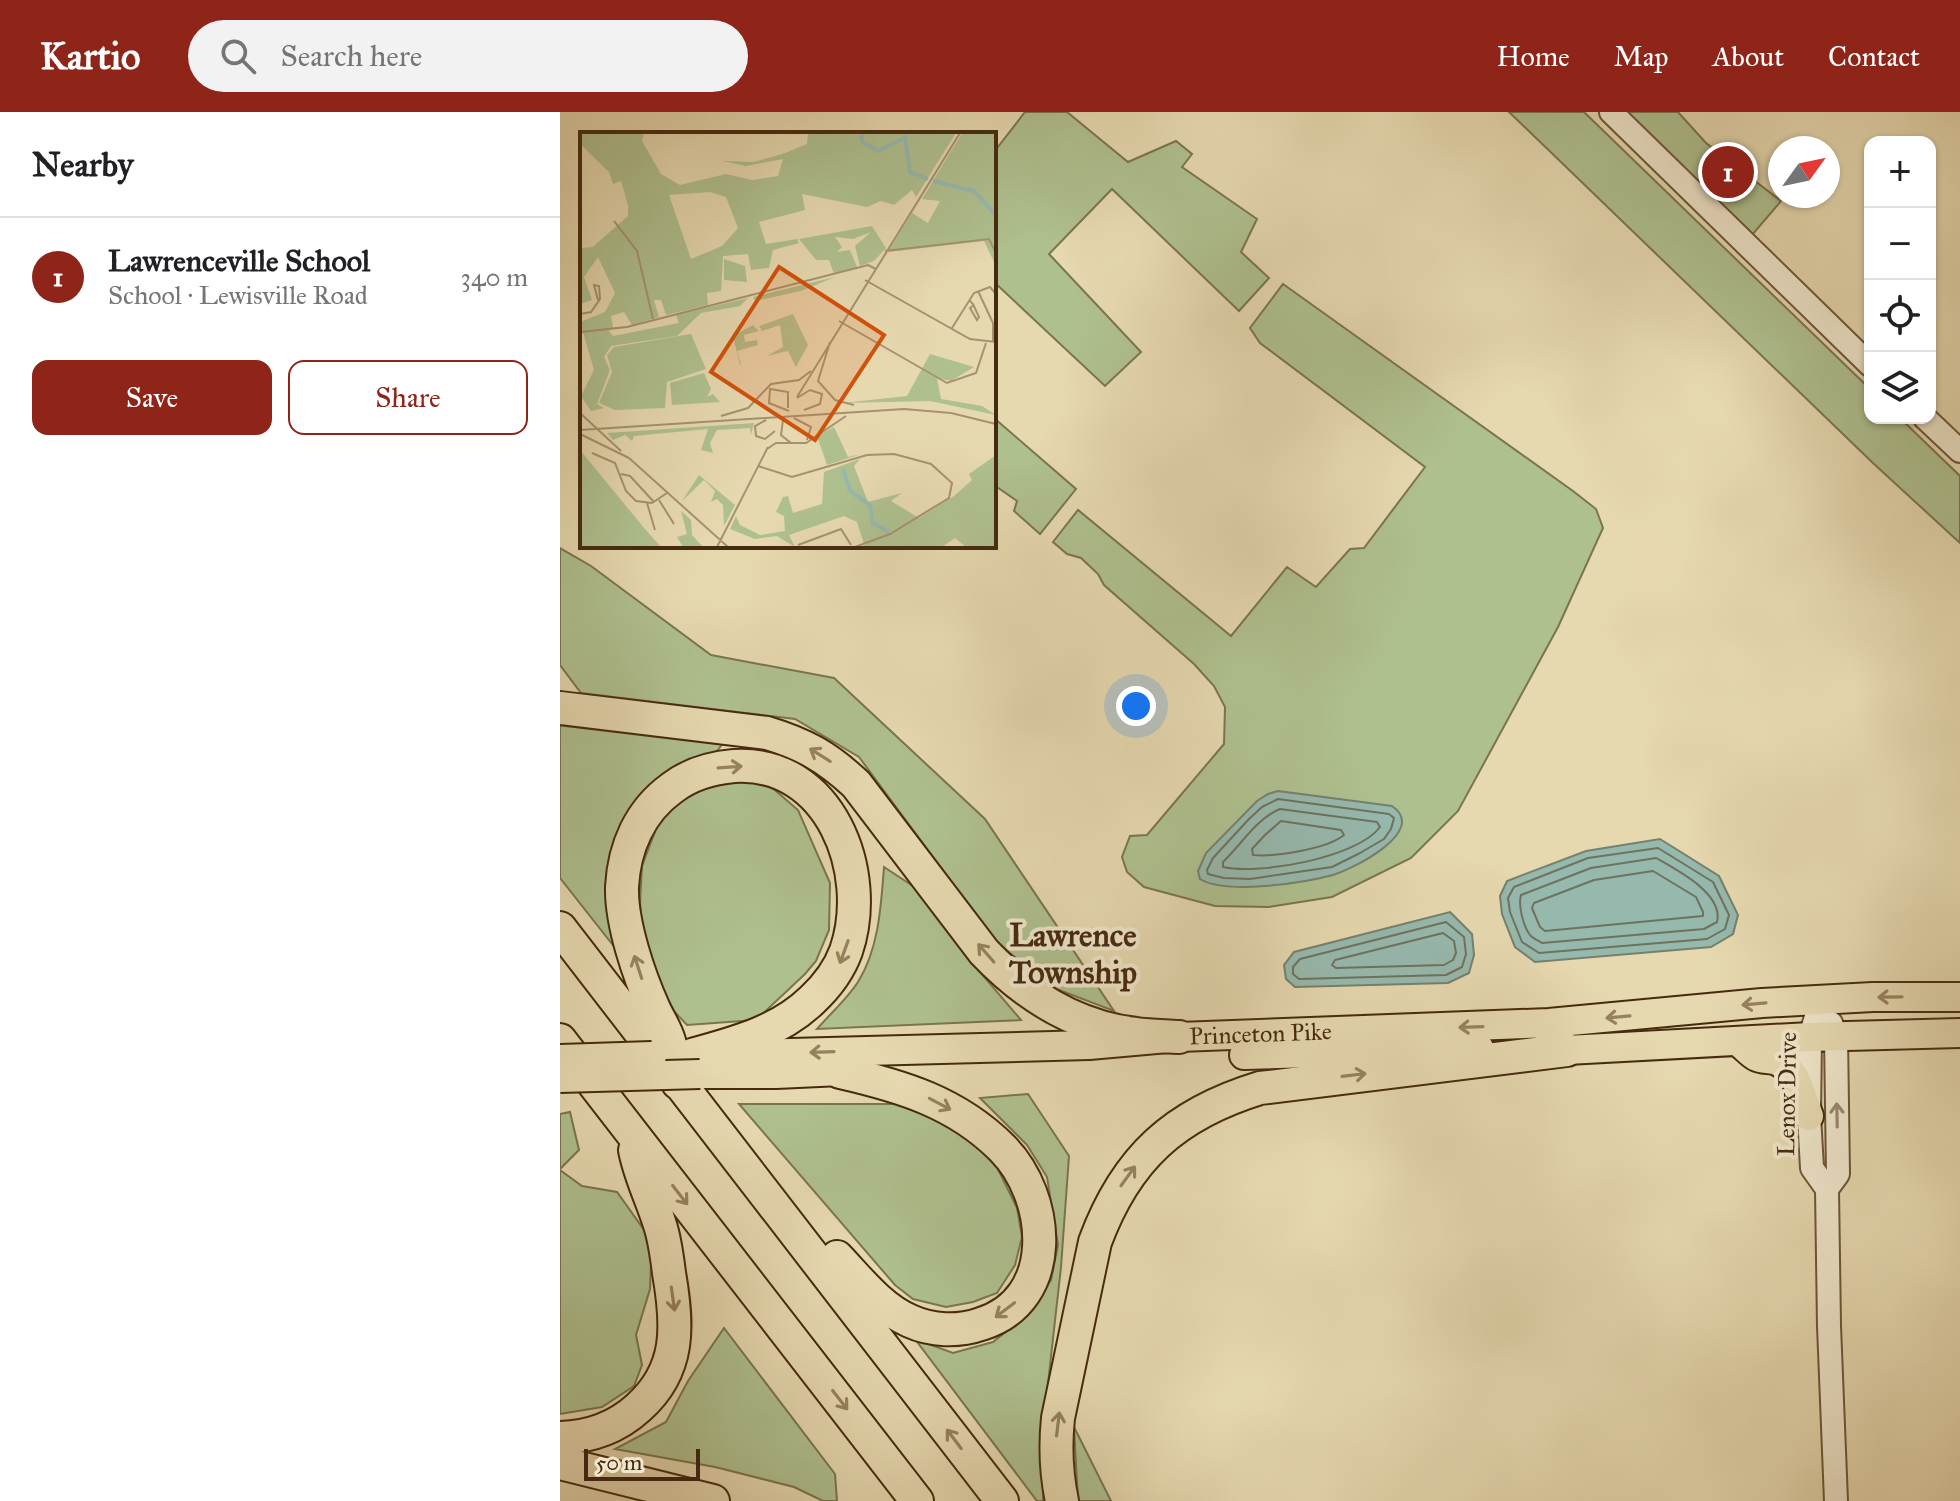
<!DOCTYPE html>
<meta charset="utf-8">
<style>
body{margin:0;font-family:"IM FELL Great Primer",serif;background:#f2f2f2;color:#202124}
.controls{position:absolute;right:24px;top:24px;display:grid;overflow:hidden;border-radius:16px;box-shadow:0 2px 6px #0004}
.controls button{width:72px;height:72px;display:grid;place-items:center;padding:0;border:0;border-bottom:2px solid #e0e0e0;background:#fff;color:#202124;font:40px sans-serif}
.compass{position:absolute;left:1208px;top:24px;width:72px;height:72px;border-radius:50%;background:#fff;box-shadow:0 2px 6px #0004;rotate:57deg}
.scale{position:absolute;left:24px;bottom:20px;width:116px;box-sizing:border-box;padding-left:8px;border:4px solid #462a0f;border-top:0;font-size:22px;line-height:28px;white-space:nowrap;color:#462a0f;-webkit-text-stroke:6px #efe6cb;paint-order:stroke}
.you{position:absolute;left:576px;top:594px;width:28px;height:28px;margin:-20px;border:6px solid #fff;border-radius:50%;background:#1a73e8;box-shadow:0 0 0 12px #1a73e833}
.badge{display:grid;place-items:center;width:52px;height:52px;border-radius:50%;background:#8f2418;color:#fff;font-size:26px;font-weight:700}
.pin{position:absolute;translate:-50% -50%;border:4px solid #fff;box-shadow:0 2px 8px #0006}
.list{margin:0;padding:0;list-style:none}
h2{display:flex;justify-content:space-between;align-items:center;height:104px;margin:0;padding:0 32px;font-size:34px}
h2 small{font-size:26px;font-weight:400;color:#757577}
.list li{display:grid;grid-template-columns:52px 1fr auto;gap:24px;align-items:center;box-sizing:border-box;height:120px;padding:0 32px;border-top:2px solid #e0e0e0}
.list b{display:block;font-size:30px;white-space:nowrap}
.list p{margin:0;font-size:26px;white-space:nowrap;color:#757577}
.list em{font-size:26px;font-style:normal;color:#757577}
.actions{display:flex;gap:16px;padding:24px 32px}
.actions a{flex:1;padding:18px 0;border:2px solid #8f2418;border-radius:16px;text-align:center;font-size:28px;color:#8f2418}
.actions .main{background:#8f2418;color:#fff}
.icon{flex:none;width:44px;height:44px;fill:none;stroke:currentColor;stroke-width:2;stroke-linecap:round;stroke-linejoin:round}
.map{position:relative;flex:none;width:1400px;height:1389px;overflow:hidden}
header{display:flex;align-items:center;gap:48px;box-sizing:border-box;height:112px;padding:0 40px;background:#8f2418;color:#fff}
header strong{font-size:38px}
nav{display:flex;gap:44px;margin-inline-start:auto;font-size:28px}
.search{width:560px;height:72px;background:#f2f2f2;display:flex;align-items:center;gap:20px;box-sizing:border-box;padding:0 28px;border-radius:44px;color:#757577;font-size:30px}
main{display:flex}
aside{flex:1;background:#fff}
.map>svg:first-child{display:block}
</style>
<header>
<strong>Kartio</strong>
<div class="search"><svg class="icon" aria-label="search" viewBox="0 0 24 24"><circle cx="10" cy="10" r="6"/><path d="M15 15l6 6"/></svg>Search here</div>
<nav><a>Home</a><a>Map</a><a>About</a><a>Contact</a></nav>
</header>
<main>
<aside>
<h2>Nearby<small></small></h2>
<ul class="list">
<li><span class="badge">1</span><div><b>Lawrenceville School</b><p>School · Lewisville Road</p></div><em>340 m</em></li>
</ul>
<div class="actions"><a class="main">Save</a><a>Share</a></div>
</aside>
<div class="map">
<svg width="1400" height="1389" viewBox="0 0 1400 1389">
<rect width="100%" height="100%" fill="#e6d8af"/>
<filter id="stains"><feTurbulence type="fractalNoise" baseFrequency=".0025" numOctaves="4"/><feColorMatrix values="0 0 0 0 .2 0 0 0 0 .09 0 0 0 0 .02 0 0 0 .5 -.17"/></filter>
<radialGradient id="worn" r=".72"><stop offset=".6" stop-color="#630" stop-opacity="0"/><stop offset="1" stop-color="#630" stop-opacity=".3"/></radialGradient>
<path fill="#afc08f" stroke="#7a754f" stroke-width="2" d="M465 0H507L568 50 616 29 632 42 622 55 697 107 681 140 709 166 679 199 552 77 489 142 581 240 545 274 434 170V40Z
M949 0H1024L1310 277V306H1340L1400 364V431L1314 352Z
M1058 0H1118L1146 31 1221 89 1186 130Z
M723 172 1013 379 1036 397 1043 416 998 515 898 699 851 746 772 785 709 795 655 794 584 775 567 760 562 745 570 724 587 723 664 632 665 595 654 574 634 552 544 473 538 462 521 446 507 442 493 430 518 398 671 524 727 455 756 475 790 437 804 436 865 355 700 231 690 216Z
M434 306 516 377 480 422 454 399 457 389 434 373Z
M0 436 31 454 151 543 274 566 425 707 554 899 494 876 436 830 299 645 235 607 21 581 0 553Z
M0 606 163 631 155 642 91 673 56 837 0 766Z
M178 667 209 673 238 698 270 771 269 818 256 849 245 862 196 908 127 913 96 880 83 822 80 791 82 754 96 717 110 697 129 682 152 670Z
M324 755 362 780 414 853 461 908 257 917C270 902 287 887 298 870 319 836 321 794 324 755Z
M468 982 509 1044 501 1155 483 1316V1389H477L355 1227 393 1241 433 1230 469 1201 491 1168 498 1133 487 1065 467 1033 420 986Z
M179 992H348L394 1015 435 1051 457 1096 462 1125 455 1153 437 1181 413 1190 386 1195 353 1187 335 1173Z
M10 1000 19 1038 0 1057V1002Z
M0 1058 22 1074 57 1080 92 1129 90 1177 76 1223 82 1253 74 1274 42 1295 0 1302Z
M164 1216 275 1362 277 1389H263L234 1375 155 1355 55 1337 106 1310 128 1269Z
M514 1315 551 1389H552H518Z"/>
<path fill="#96b9ae" stroke="#76806e" stroke-width="2" d="M718 679 832 694C869 719 793 757 773 763 743 771 666 783 640 767L638 759 646 741 697 689 708 682Z
M1100 727 1159 764 1178 803 1173 822 1151 835 975 850 955 835 942 802 940 784 947 769 1026 739Z
M890 800 912 822 914 843 909 861 888 871 735 875 726 867 724 853 734 840Z"/>
<g fill="none" stroke-linecap="round" stroke-linejoin="round">
<path stroke="#6e725e" stroke-width="2" d="M718 687 829 702 834 706 831 717 824 727 800 741 772 755 690 767 664 766 648 762 647 758 653 746 689 707 702 695Z
M720 697 817 710 820 715C797 746 699 763 663 755V750C681 733 697 706 720 697Z
M721 709 781 718 784 723C767 737 715 745 693 743L692 737 705 723Z
M1098 736 1153 770 1169 803 1165 817 1147 827 979 841 962 830 950 800 948 786 954 775 1028 746Z
M1096 746C1117 758 1164 782 1157 810L1144 817 982 831C979 829 972 826 970 823 963 814 958 793 961 783L1031 756Z
M1093 759 1136 785 1143 800V804L985 819 980 815 972 796 974 791 1034 768Z
M886 810 904 825 906 842 902 855 886 863 739 867 733 862V855L740 847Z
M883 821 894 829 896 841 893 848 884 853 776 856 772 853 775 848Z"/>
<g stroke="#6e5637" stroke-width="26">
<path id="minor" d="M1051 0 1310 253
M1365 306 1400 339
M1261 888 1250 925 1249 1004 1252 1056 1267 1077 1269 1214 1276 1389
M1267 1077 1278 1062 1276 924 1271 911"/>
</g>
<g stroke="#462a0f" stroke-width="32">
<g id="major">
<path d="M1182 933C1186 936 1192 943 1197 945 1203 948 1210 946 1217 949 1238 958 1241 985 1249 1004"/>
<path d="M984 937 1007 938 1250 925 1400 921"/>
<path id="s1" d="M155 943 529 933 619 925 989 911 1202 891 1313 885H1400"/>
<path d="M684 943 919 936"/>
<path d="M140 962H216L303 958"/>
</g>
</g>
<g stroke="#462a0f" stroke-width="36">
<path id="highway" d="M0 596 207 621C244 632 267 645 296 672L424 840C465 883 516 915 576 922 590 924 605 924 619 925
M0 816 442 1389
M0 928 357 1389
M118 971C115 957 113 943 109 929 106 918 99 908 94 897 79 864 61 811 62 775 64 735 80 699 112 676 130 662 151 656 174 654 270 648 313 760 286 839 279 858 266 875 252 888 219 920 175 931 132 943
M277 1145C299 1168 320 1196 350 1209 372 1219 398 1220 421 1212 499 1188 491 1085 442 1036 396 990 341 974 280 960
M0 1326C30 1325 56 1316 78 1296 121 1258 118 1213 109 1161 107 1145 105 1128 100 1113 92 1087 80 1064 75 1038
M0 1351 153 1389
M502 1389C496 1361 495 1335 498 1306L535 1130C566 1046 615 1002 700 976L1007 938"/>
</g>
<use href="#minor" stroke="#efe6cb" stroke-width="22"/>
<use href="#major" stroke="#e6d8af" stroke-width="28"/>
<use href="#highway" stroke="#e6d8af" stroke-width="32"/>
<g stroke="#462a0f" stroke-width="32" stroke-linecap="butt">
<path id="major-bridge" d="M0 947 92 944
M0 966 140 962"/>
</g>
<use href="#major-bridge" stroke="#e6d8af" stroke-width="28"/>
</g>
<defs><path id="oneway-shaft" d="M-6 0H5M1.5-3L5.5 0L1.5 3" fill="none" stroke-width="1.6" stroke-linecap="round" stroke-linejoin="round" transform="scale(2)"/></defs>
<g stroke="#96815f">
<use href="#oneway-shaft" transform="translate(260 643) rotate(-148)"/>
<use href="#oneway-shaft" transform="translate(170 655) rotate(-4)"/>
<use href="#oneway-shaft" transform="translate(284 840) rotate(110)"/>
<use href="#oneway-shaft" transform="translate(426 841) rotate(-131)"/>
<use href="#oneway-shaft" transform="translate(78 855) rotate(-108)"/>
<use href="#oneway-shaft" transform="translate(1330 885) rotate(179)"/>
<use href="#oneway-shaft" transform="translate(1194 892) rotate(175)"/>
<use href="#oneway-shaft" transform="translate(1058 905) rotate(175)"/>
<use href="#oneway-shaft" transform="translate(911 915) rotate(178)"/>
<use href="#oneway-shaft" transform="translate(262 940) rotate(178)"/>
<use href="#oneway-shaft" transform="translate(794 963) rotate(-7)"/>
<use href="#oneway-shaft" transform="translate(380 992) rotate(28)"/>
<use href="#oneway-shaft" transform="translate(568 1064) rotate(-54)"/>
<use href="#oneway-shaft" transform="translate(120 1083) rotate(52)"/>
<use href="#oneway-shaft" transform="translate(113 1187) rotate(82)"/>
<use href="#oneway-shaft" transform="translate(445 1198) rotate(143)"/>
<use href="#oneway-shaft" transform="translate(280 1288) rotate(52)"/>
<use href="#oneway-shaft" transform="translate(498 1312) rotate(-83)"/>
<use href="#oneway-shaft" transform="translate(394 1327) rotate(-127)"/>
</g>
<use stroke="#9a886d" href="#oneway-shaft" transform="translate(1277 1003) rotate(-91)"/>
<g text-anchor="middle" stroke-width="8" stroke-linejoin="round" paint-order="stroke">
<g font-size="24" fill="#462a0f" stroke="#efe6cb">
<text dy="8" stroke="none"><textPath href="#s1" startOffset="546">Princeton Pike</textPath></text>
<text transform="translate(1227 982) rotate(-89)" y="8">Lenox Drive</text>
</g>
<g font-size="32" font-weight="bold" fill="#462a0f" stroke="#efe6cb">
<text x="513" y="834">Lawrence<tspan x="513" dy="37">Township</tspan></text>
</g>
</g>
<g transform="translate(20 20)">
<rect width="416" height="416" fill="#e6d8af"/>
<path d="M0 1H64L62 9 81 42 100 53 146 42 172 48 198 44 203 27 166 34 142 29 174 30 205 21 227 12 228 1H376L336 65 332 58 314 73 301 69 287 75 222 62 225 78 179 90 186 112 217 107 219 111 193 118 189 136 171 138 168 122 143 124 141 159 127 161 128 173 86 183 81 168H74L79 185 52 193 44 180 31 184 33 196 28 197 33 204 99 191 96 183 168 166 160 174 121 181 97 204 31 214 24 225 30 238 17 272 24 276 11 279 1 264 14 238 0 190 25 180 35 161 18 125 4 145 12 168 0 172V116L13 115 24 105 48 84V73L41 49 33 52 29 40 0 12ZM130 60 146 65 158 96 142 114 111 127 89 63ZM382 1H416V134L404 109 308 120 332 81 348 91 350 87 360 69 342 67ZM292 94 306 116 294 129 280 134 275 114 291 100 273 107 255 105 262 115 257 120 270 118 277 135 254 142 249 128H236L219 107ZM144 127 165 134 167 150 144 148ZM255 145 221 159 175 169 173 165ZM213 182 228 213 216 235 208 219 187 224 203 215 200 193 182 199 179 194ZM173 193 179 199 164 203 165 210 177 208 178 213 157 219 161 232 160 233 153 204ZM111 202 126 237 87 250 85 276 35 278 19 271 32 240 27 223 34 215ZM350 222 394 235 371 249 357 246 361 267 402 274 416 283 350 269 263 271 327 264ZM124 241 131 257 127 265 133 262 140 270 92 273 90 251ZM174 291 171 303 170 296 137 298 130 311 133 321 121 318 128 297 54 304 52 309 45 303 33 308 27 301ZM254 295 268 325 281 322 247 333 237 304ZM0 318 65 397 81 415H0ZM416 323V415H386L375 406 362 415H285L277 390 264 384 209 403 215 415 197 404 175 407 150 397 156 384 160 393 180 403 205 399 204 384 196 380 203 365 208 364 213 381 242 372 244 340 280 327 274 334 288 370 322 361 311 369 339 386 374 364 392 348 389 342ZM119 343 155 373 144 394 143 373 137 367 131 370 135 359 124 348 102 369ZM101 379 111 388 112 403 123 415H103L97 405 107 402Z" fill="#afc08f" fill-rule="evenodd"/>
<path fill="none" stroke="#96b9ae" stroke-width="4" d="M281 1 283 11 299 19 325 5 330 40 348 47M353 49 394 59 416 83M263 337 270 359 290 373 293 391 309 400"/>
<path fill="none" stroke="#a6926f" stroke-width="2" d="M34 89 57 119 73 187M305 119 409 107 416 121M285 148 390 207 416 210M398 159 413 191V210M389 168 393 172 399 185 397 188 390 176 394 173M0 182 11 180 20 167 19 154 14 153 18 168M259 189 367 251 396 241 406 211M372 196 394 161 410 155 416 162M0 200 47 195 288 133 296 137M250 210 238 249 255 268 274 273M217 265 380 1M217 266 230 258 242 262 240 272 224 278M208 276V260L190 257 189 271 209 279M0 281 41 319M141 284 168 276 191 252 219 248 231 239M214 286 231 295 227 308M186 288 175 294 176 304 185 307 195 299M203 288 201 303 211 311M0 298 324 277 371 281 416 292M0 302 49 326M187 317 196 311H226L266 284M12 321 35 331 46 359 56 369 72 371 87 361M49 326 148 415M178 334 212 345 287 323 314 322 351 332 372 351 369 366 310 402 275 415M41 342 50 344 74 370M79 368 94 392M67 371 75 398M218 413 261 397 271 413M137 415 188 315"/>
<path fill="#d0520c" fill-opacity="0.15" stroke="#d0520c" stroke-width="4" d="M199 135 304 203 235 308 131 240Z"/>
<rect width="416" height="416" fill="none" stroke="#462a0f" stroke-width="4"/>
</g>
<rect width="100%" height="100%" filter="url(#stains)"/>
<rect width="100%" height="100%" fill="url(#worn)"/>
</svg>
<div class="controls">
<button>+</button>
<button>−</button>
<button><svg class="icon" aria-label="locate" viewBox="0 0 24 24"><circle cx="12" cy="12" r="6"/><path d="M12 2v4M12 18v4M2 12h4M18 12h4"/></svg></button>
<button><svg class="icon" aria-label="layers" viewBox="0 0 24 24"><path d="M12 4l9 5-9 5-9-5zM3 14l9 5 9-5"/></svg></button>
</div>
<svg class="compass" viewBox="-18 -18 36 36"><path d="M0-13l5 13h-10z" fill="#e53935"/><path d="M0 13l5-13h-10z" fill="#757577"/></svg>
<div class="scale">50 m</div>
<div class="you"></div>
<div class="pin badge" style="left:1168px;top:60px">1</div>
</div>
</main>
